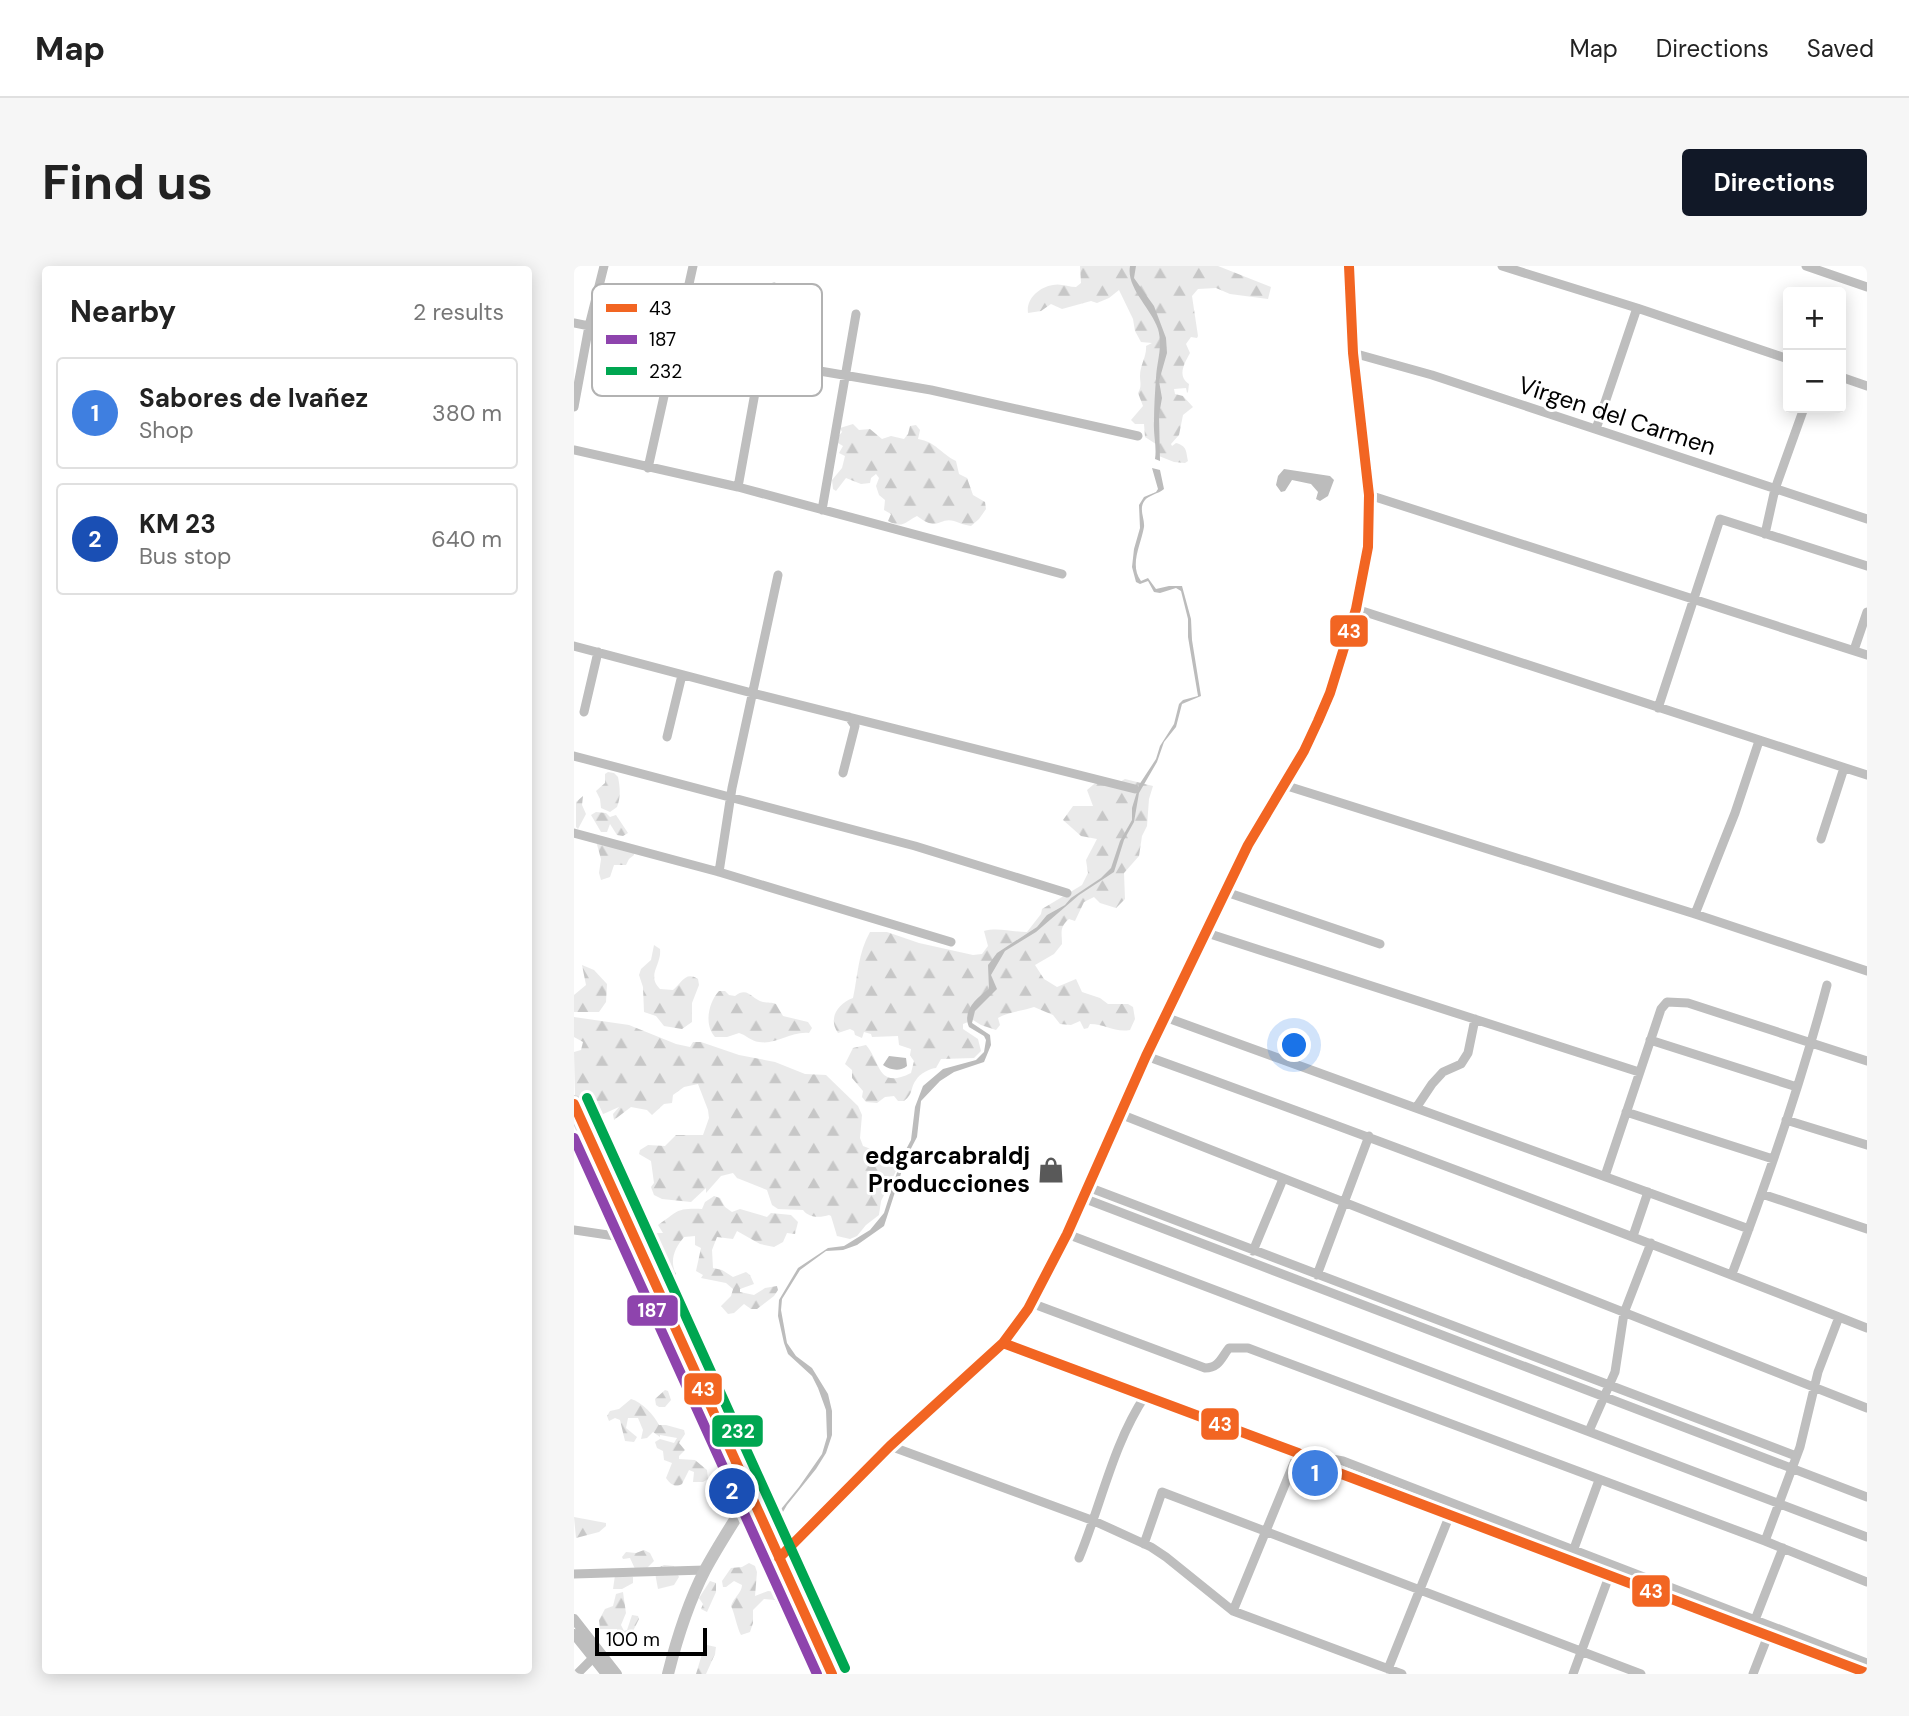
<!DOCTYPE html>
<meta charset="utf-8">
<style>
body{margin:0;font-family:"DM Sans",sans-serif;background:#f6f6f6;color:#222}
.controls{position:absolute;right:21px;top:21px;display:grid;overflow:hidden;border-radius:7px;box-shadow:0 4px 18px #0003}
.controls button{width:63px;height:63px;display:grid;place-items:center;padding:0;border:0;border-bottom:2px solid #e0e0e0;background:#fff;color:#222;font:35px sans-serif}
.scale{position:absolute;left:21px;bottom:18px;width:112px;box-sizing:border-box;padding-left:7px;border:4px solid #000;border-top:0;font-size:19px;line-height:24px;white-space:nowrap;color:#000;-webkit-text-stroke:5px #fff;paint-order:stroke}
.you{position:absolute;left:721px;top:780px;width:24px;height:24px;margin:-18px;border:5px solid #fff;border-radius:50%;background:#1a73e8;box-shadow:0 0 0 10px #1a73e833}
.badge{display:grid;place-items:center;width:46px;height:46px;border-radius:50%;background:#111827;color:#fff;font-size:23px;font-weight:700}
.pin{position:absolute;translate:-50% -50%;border:4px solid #fff;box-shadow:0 2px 7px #0006}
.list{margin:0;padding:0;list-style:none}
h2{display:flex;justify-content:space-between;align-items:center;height:91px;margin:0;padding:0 28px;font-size:30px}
h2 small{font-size:23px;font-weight:400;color:#767676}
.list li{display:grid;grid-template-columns:46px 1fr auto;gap:21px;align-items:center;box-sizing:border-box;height:112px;margin:0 14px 14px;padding:0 14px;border:2px solid #e0e0e0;border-radius:7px}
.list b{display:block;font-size:26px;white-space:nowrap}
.list p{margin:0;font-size:23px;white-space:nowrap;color:#767676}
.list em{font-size:23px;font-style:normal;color:#767676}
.map{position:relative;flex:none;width:1293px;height:1408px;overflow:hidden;border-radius:7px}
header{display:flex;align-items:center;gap:42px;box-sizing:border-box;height:98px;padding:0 35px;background:#fff;border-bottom:2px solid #e0e0e0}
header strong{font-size:33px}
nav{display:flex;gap:38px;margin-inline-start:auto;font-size:24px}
.intro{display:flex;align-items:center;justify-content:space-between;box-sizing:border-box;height:168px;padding:0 42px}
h1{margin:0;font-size:49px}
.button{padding:18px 32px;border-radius:7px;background:#111827;color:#fff;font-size:24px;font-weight:700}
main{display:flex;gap:42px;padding:0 42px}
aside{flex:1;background:#fff;border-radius:7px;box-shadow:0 4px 18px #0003}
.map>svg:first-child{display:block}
</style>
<header>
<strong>Map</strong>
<nav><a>Map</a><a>Directions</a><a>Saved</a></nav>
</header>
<div class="intro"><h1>Find us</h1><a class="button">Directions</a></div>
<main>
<aside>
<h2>Nearby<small>2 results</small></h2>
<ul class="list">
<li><span class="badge" style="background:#3f7fe0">1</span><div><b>Sabores de Ivañez</b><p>Shop</p></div><em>380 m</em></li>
<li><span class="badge" style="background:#1a4fb4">2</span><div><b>KM 23</b><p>Bus stop</p></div><em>640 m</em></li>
</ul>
</aside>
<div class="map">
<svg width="1293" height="1408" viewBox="0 0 1293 1408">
<defs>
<pattern id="forest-firs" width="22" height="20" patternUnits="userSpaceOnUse" patternTransform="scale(1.75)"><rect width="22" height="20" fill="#eaeaea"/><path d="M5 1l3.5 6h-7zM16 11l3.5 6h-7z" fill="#c7c7c7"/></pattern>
</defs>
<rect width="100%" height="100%" fill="#fff"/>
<path fill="url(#forest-firs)" d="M506 0H644L697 21 694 33 656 28 642 22 624 23 618 30 624 70 623 72 617 71 612 78 616 87C610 98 603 110 615 118L614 126 613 127 612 122 600 123 601 128 609 130 619 141 609 149 605 169 597 178 598 180 602 177C613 180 612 185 614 195L611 197 600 196 585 190V180L571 171 570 158H561L557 154 569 140 564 127C568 120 566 117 566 110 566 99 573 90 572 80L578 77 567 76 561 65 559 53 545 24 535 32 523 37 517 35 488 43 477 38 467 45 454 47C452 33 465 21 479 19 486 17 495 21 502 21L507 17Z
M279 158 285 164 296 163 308 173 317 170 330 173 334 168 336 160 342 159 346 164 344 173C362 176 366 187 382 195L385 208 393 212 399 229 411 236 412 243 405 253 397 260C390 259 386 257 380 255 364 251 365 267 343 250 331 256 329 263 314 255L317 248 310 244 311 234 305 229 302 220 305 212 302 208 297 212 296 217 287 218 272 212 262 225 259 223 258 214 268 202 271 190 265 187 269 180 264 177 262 173 268 166 266 162Z
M34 506 40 507 44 511C46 521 47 531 43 541L36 546 27 542 26 533 22 525 31 517V508Z
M526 513 544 517 551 513 579 520 575 533 573 560 568 570 565 590 550 607 551 633 542 642 526 637 520 631 510 636 501 655 495 653C485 661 488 667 488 678L480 688 461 699 470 713 483 721 502 713 508 726 526 732 534 738H554L559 741 561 753 556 764C541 767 531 758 516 758L514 762 510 763 506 755 497 759 486 758 479 749 460 741C449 745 433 746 424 752L426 759 422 764 407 759 399 754 389 758V763L404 773 407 785 400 792 367 793 362 802C357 802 345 808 342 814 336 822 340 827 330 835H324L320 830 311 831 303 837 292 836 288 831 289 825 278 812V804L271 798 279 782 292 779C307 796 303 824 337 807L340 795 336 789 337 783 325 779 324 770 298 771 297 768 290 766 288 772 281 769 280 765 276 763 264 767C254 753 263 738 279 732 284 709 284 687 296 666H313L345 677 399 689 408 688 414 680 410 665C423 661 439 666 453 666L467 648 468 643 508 619 514 607 512 594 523 573 507 570 489 554 499 540H519L513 524Z
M9 530 8 539 12 548 4 563 2 561V536Z
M22 546 32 547 36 551 42 549 54 567 49 570 43 569 36 558 33 566H27L17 549Z
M22 575 60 586V589L55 593 52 599H40L36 611 27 614 25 607 27 593Z
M80 679 86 683C88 699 72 709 86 723L99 724C108 717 111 705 124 713L125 719 118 737V756L108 763 90 760 82 750 70 746 69 721 65 709 67 703 77 694Z
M8 699 20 704 33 718 32 736 25 746H0V729L12 719Z
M145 725H151L155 729 161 730C174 720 177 733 189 736 194 737 198 736 202 738L209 750 234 756 238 762 235 767C217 765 203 779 185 776 177 775 172 769 165 767L153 771H141C130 759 134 737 145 725Z
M0 751 55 759 102 778 116 781 119 776H127L165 789 201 796 231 808 252 809 284 840 288 849 286 872 289 880 320 892 322 905 307 935 305 949 292 959 283 970 276 973 263 970 257 950 255 949C246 952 235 952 229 944L204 943 198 939 193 924 163 912 159 907 147 910 132 927V922L117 936 88 933 80 929 77 921 80 917 77 895 65 888 66 884 74 879 91 880 102 869H129L135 852 134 844 124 818 110 821 99 829 98 837 90 838 78 849 73 844 57 841 40 854 39 848 45 841 18 853 12 845 13 833 1 832 0 786 7 784 9 776 0 771Z
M140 930 146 932 151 941 158 946 166 943 193 951 197 947 217 949 224 956 221 968 213 967 209 976 200 981 186 978 163 965 159 973 143 971 138 984 139 1002 148 1004 159 1011 172 1006 176 1009 180 1018 166 1023V1026L180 1029 191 1022 203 1020 204 1024 200 1030 183 1043H177L170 1038 160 1047 154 1048 147 1040 157 1030 159 1023 152 1017 127 1012 129 1009 122 1005 127 982 121 979V970L110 971C101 982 95 994 102 1008L97 1015 80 1008 78 993 82 987 73 984 70 979 74 967H89L84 959C104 946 100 942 128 943L131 936Z
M91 1124 94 1125 97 1134 91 1141H85L82 1139 81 1133Z
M57 1133C68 1136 80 1149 85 1159H92L110 1164 111 1168 105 1177 111 1184 105 1190V1193L121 1194 133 1204 134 1213 129 1216H119L120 1206 115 1204 108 1218C101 1222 96 1218 92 1212L98 1197 90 1194 89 1185 83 1182 81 1176 86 1173 100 1177 103 1172 86 1169V1171L79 1166 73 1172 67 1173 69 1164 64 1152H54L52 1162 63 1171 60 1176 51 1175 46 1154 41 1152 35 1155 33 1150 36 1145 45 1143Z
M0 1251 32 1257V1260L25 1266 2 1272Z
M70 1284 76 1287 80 1295 71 1304 61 1303 56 1292 49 1293 48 1291 52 1286 62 1287Z
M175 1297 181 1300 183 1306 181 1330 194 1325 204 1326 211 1333 213 1345 212 1348 206 1345 201 1334 190 1333 179 1344V1357L176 1366 167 1369C163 1362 160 1345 157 1340 159 1332 168 1327 168 1319L160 1315 152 1321H149L148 1315 157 1302 168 1301Z
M90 1299 100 1300 105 1311 100 1319 84 1323 81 1307 84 1302Z
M41 1309 59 1311V1317L48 1323H39Z
M136 1315 142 1317V1326L133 1346 127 1343 129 1338 125 1332Z
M49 1326 52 1347 47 1359 50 1365 53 1364 58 1349 64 1350 65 1353 57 1369 49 1374 46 1373 43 1363H26L25 1354 31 1343 39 1340 42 1328Z
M133 1379 142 1381 141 1388 132 1408H122L128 1388Z"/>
<path fill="#bcbcbc" d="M556 0H562L560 12 580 40 592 72 593 87 585 115 588 132 585 149 586 195 581 193C583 181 579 168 580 155 580 141 581 126 582 112 583 94 589 81 584 63 577 42 552 22 556 0Z
M578 202 586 204 590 223C584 228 575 229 571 234 564 243 571 252 570 261 567 279 555 299 567 315L574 312 582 323 595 320H608L617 353 618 374 627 430 608 438 602 461 590 476 583 496 565 527 560 556 550 574 540 606 505 629 462 666 431 685 417 709 423 723 401 745 398 757 416 769 417 779 410 796 380 806 366 815 347 835 343 871 332 892 310 960 283 979 269 984 252 985 226 1004 208 1033 207 1044 213 1077 222 1090 238 1102 254 1128 258 1145V1169L252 1187 242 1203 213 1239 202 1258 199 1253 225 1221 248 1188 253 1171 252 1144 244 1122 238 1110 214 1088 210 1077 204 1050 205 1034 224 1002 254 982 270 980 296 964 310 947 328 891 337 874 341 841 349 820 369 803 402 794 410 786 412 774 410 770 395 761C388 745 402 732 415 723L414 699 423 687 463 661 473 649 491 639 497 632 527 612 537 602 546 575 558 554V542L565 519 582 493 586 480 600 458 605 438 609 434 624 430 614 371V353L607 325 602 322 586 327 580 326 574 315 566 318 562 316 558 301 560 283 566 262 565 239 570 231 582 226 584 223Z
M710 203 756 210 760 214 754 230 746 235 742 233 744 226 737 218 718 214 711 225 707 226 702 219 704 210Z
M315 790 332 792 333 800C326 806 316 804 309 799Z"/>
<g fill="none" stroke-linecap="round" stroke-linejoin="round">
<g stroke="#dbdbdb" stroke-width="18">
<path id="primary" d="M0 838 258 1408"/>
</g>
<path stroke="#bebebe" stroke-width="9" d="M928 0 1063 42 1214 93
M1232 0 1293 21
M0 57 187 95 357 124 564 170
M779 87 858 109 1293 253
M1267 111 1293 120
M0 141 15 60 30 0
M1022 163 1063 42
M0 184 164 221 488 308
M74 202 119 0
M164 221 200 21
M795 229 1293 389
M248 244 282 48
M1191 268 1201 223 1230 142
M782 343 1293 509
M0 380 178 427 561 523
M1280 384 1293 346
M1084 442 1146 253 1293 300
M10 446 24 386
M93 471 108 409
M0 490 341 580 493 627
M269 507 281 460 275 451
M710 519 1121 648 1293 705
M0 567 145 606 377 676
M1247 573 1270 502
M145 606 158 522 204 309
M652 626 806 678
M1121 648 1161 547 1185 475
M633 667 1065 806
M591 751 1175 963
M1076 774 1223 821
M572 790C814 877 1054 968 1293 1062
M842 842 858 818 869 806 887 798 894 787 901 753
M1052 846 1199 893
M546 848 1293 1142
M1212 854 1293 879
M0 875 16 874
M1031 910 1087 743 1093 736 1114 737 1293 795
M514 921 1222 1190
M1188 928 1293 963
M509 932 1293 1231
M0 964 61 973
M493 968 1293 1271
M1059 970 1074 926
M679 985 709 913
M1158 1008C1194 913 1227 817 1253 719
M743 1009 795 870
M457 1037 631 1102C645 1102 647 1092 655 1082H674L1191 1275 1293 1316
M429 1077 724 1187 765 1207 1293 1407
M1015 1165 1041 1106 1050 1047 1077 977
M316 1180 520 1255 577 1281 592 1291 659 1345 828 1408
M736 1189 769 1195 1293 1397
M1191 1275 1226 1181 1244 1106 1265 1051
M570 1278 588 1226 1067 1408
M998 1288 1025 1214
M505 1292C527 1239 539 1178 571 1130
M0 1308 131 1304
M659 1345 724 1187
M1179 1359 1209 1282
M814 1403 877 1246
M3 1408 24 1387
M999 1408 1037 1305
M1179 1408 1195 1367"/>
<path stroke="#bebebe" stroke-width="10" d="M0 1353 43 1408
M0 1368 32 1408"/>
<path stroke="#c2c2c2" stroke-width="12" d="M205 1292 316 1180 429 1077 454 1043 493 968 572 790 674 579 730 485 744 455 756 427 782 343 794 281 795 229 779 87 775 0
M94 1408C103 1372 114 1337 131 1304 145 1278 161 1254 177 1228"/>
<use href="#primary" stroke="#bdbdbd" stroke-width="14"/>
<g stroke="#fff" stroke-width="16">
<path id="bus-1" d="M0 838 258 1408
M429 1077 724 1187 765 1207 1293 1407
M205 1292 316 1180 429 1077 454 1043 493 968 572 790 674 579 730 485 744 455 756 427 782 343 794 281 795 229 779 87 775 0"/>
</g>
<g stroke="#fff" stroke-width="16">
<path id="bus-2" d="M0 872 243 1408"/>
</g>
<g stroke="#fff" stroke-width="16">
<path id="bus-3" d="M13 832 271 1402"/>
</g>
<use href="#bus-1" stroke="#f26522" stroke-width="10"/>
<use href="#bus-2" stroke="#8e44ad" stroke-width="10"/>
<use href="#bus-3" stroke="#00a651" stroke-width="10"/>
</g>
<defs>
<g id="shop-bare" transform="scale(2.1)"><path d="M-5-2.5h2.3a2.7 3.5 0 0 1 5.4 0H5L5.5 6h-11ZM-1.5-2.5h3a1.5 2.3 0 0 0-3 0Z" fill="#595959" stroke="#fff" stroke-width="2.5" paint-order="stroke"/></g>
</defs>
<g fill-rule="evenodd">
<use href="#shop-bare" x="477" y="904"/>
</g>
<g text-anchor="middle" stroke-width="6" stroke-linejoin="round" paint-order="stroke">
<g font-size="24" fill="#000" stroke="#fff">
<text transform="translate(1043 150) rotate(18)" y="8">Virgen del Carmen</text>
</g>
<g font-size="24" font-weight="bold" fill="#000" stroke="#fff" text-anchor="end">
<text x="456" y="898">edgarcabraldj<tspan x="456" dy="28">Producciones</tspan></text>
</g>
</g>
<rect x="18" y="18" width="230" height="112" rx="10" fill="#fff" stroke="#b2b2b2" stroke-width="2"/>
<rect x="32" y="38" width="31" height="8" fill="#f26522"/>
<rect x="32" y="69" width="31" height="9" fill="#8e44ad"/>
<rect x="32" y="101" width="31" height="8" fill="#00a651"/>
<g font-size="19" fill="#000">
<text x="75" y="49">43</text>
<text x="75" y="80">187</text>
<text x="75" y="112">232</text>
</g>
<g stroke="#fff" stroke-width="2.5">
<rect x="755" y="348" width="40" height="34" rx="7" fill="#f26522"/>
<rect x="52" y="1028" width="53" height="33" rx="7" fill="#8e44ad"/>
<rect x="109" y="1106" width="40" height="34" rx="7" fill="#f26522"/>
<rect x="626" y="1141" width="40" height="34" rx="7" fill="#f26522"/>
<rect x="137" y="1148" width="53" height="34" rx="7" fill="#00a651"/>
<rect x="1057" y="1308" width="40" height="34" rx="7" fill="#f26522"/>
</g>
<g font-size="19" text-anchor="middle" font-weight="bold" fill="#fff">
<text x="775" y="372">43</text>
<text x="78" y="1051">187</text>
<text x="129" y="1130">43</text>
<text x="646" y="1165">43</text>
<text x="164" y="1172">232</text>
<text x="1077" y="1332">43</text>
</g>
</svg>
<div class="controls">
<button>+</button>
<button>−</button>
</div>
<div class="scale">100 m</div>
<div class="you"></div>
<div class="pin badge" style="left:741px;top:1207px;background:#3f7fe0">1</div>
<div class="pin badge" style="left:158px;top:1225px;background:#1a4fb4">2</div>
</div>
</main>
